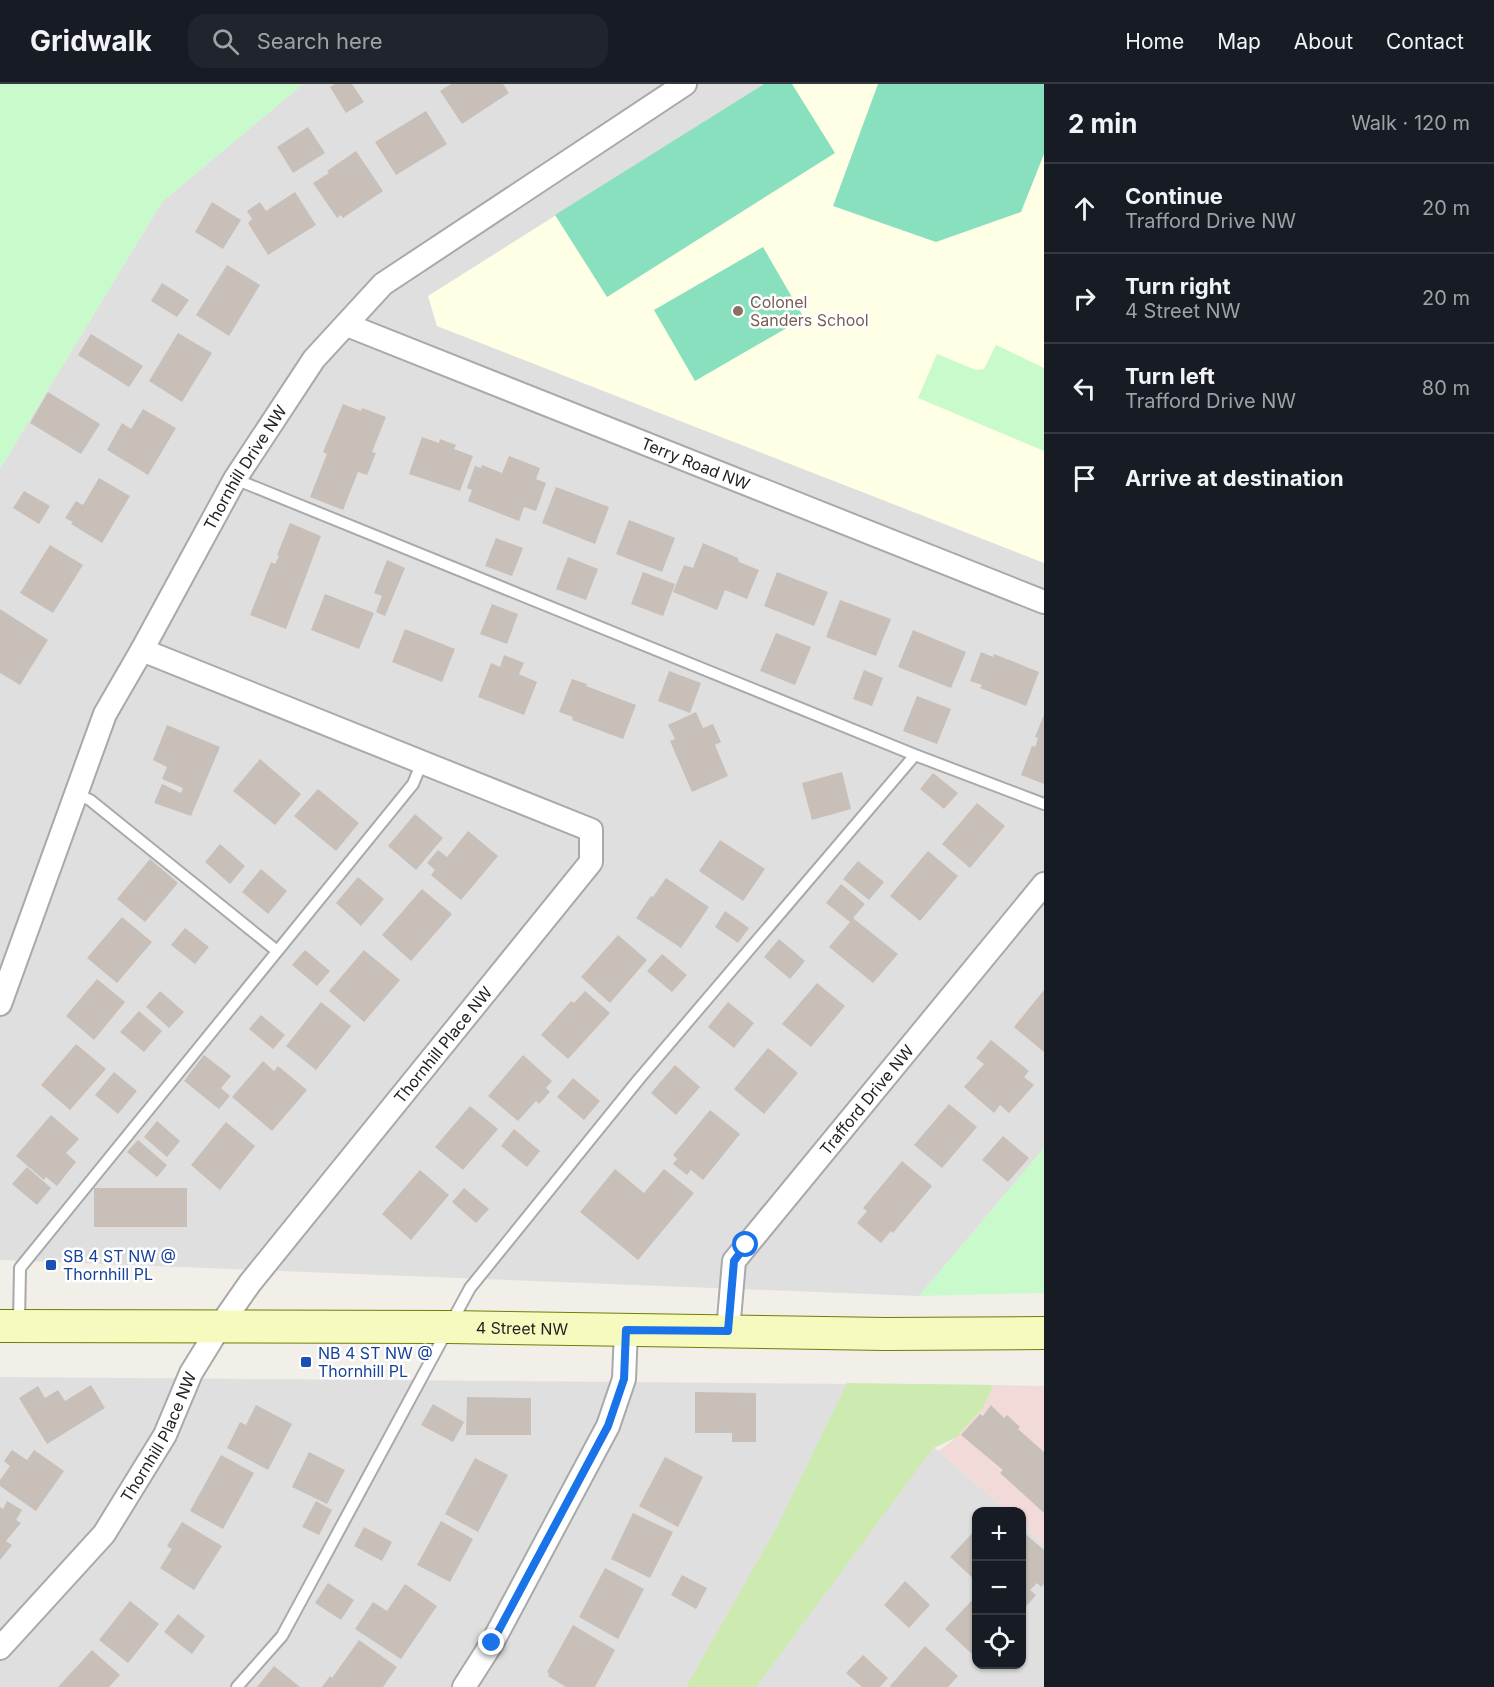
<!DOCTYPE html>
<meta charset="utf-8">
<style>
body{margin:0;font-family:Inter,sans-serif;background:#20242c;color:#f1f3f6}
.controls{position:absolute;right:18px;bottom:18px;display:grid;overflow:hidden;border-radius:12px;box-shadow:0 2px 4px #0004}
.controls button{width:54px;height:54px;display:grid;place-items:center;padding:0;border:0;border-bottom:2px solid #363941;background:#171b24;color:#f1f3f6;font:30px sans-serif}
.stop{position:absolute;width:18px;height:18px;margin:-14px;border:4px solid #1a73e8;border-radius:50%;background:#fff}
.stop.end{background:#1a73e8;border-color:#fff;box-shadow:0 2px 6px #0008}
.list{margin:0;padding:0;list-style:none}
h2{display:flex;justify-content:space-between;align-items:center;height:78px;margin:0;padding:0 24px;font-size:26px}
h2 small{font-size:20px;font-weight:400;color:#9ea1a6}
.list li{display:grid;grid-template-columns:39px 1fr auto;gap:18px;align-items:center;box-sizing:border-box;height:90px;padding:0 24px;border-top:2px solid #363941}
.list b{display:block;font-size:22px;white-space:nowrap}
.list p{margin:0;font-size:20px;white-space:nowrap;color:#9ea1a6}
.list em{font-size:20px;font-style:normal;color:#9ea1a6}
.icon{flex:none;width:33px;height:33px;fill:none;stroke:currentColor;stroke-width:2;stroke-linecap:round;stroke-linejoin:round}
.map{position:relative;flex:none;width:1044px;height:1603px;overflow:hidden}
header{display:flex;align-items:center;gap:36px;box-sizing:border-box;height:84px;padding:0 30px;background:#171b24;border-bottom:2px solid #363941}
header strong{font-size:28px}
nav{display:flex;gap:33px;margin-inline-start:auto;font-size:21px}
.search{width:420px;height:54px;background:#20242c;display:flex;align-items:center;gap:15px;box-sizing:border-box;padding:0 21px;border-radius:18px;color:#9ea1a6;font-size:22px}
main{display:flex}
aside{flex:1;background:#171b24}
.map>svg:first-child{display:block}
</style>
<header>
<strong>Gridwalk</strong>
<div class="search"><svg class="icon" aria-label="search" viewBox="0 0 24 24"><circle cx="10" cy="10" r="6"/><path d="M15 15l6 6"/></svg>Search here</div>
<nav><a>Home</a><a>Map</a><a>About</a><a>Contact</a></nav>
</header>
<main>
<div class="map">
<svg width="1044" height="1603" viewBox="0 0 1044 1603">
<rect width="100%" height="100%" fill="#f2efe9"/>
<path fill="#e0dfdf" d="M303 0H1044V1064L919 1212 0 1176V385L162 118Z
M0 1293 994 1301 957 1353 934 1364 939 1367 1007 1427 976 1428V1580H1022V1441L1044 1461V1603H0Z"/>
<path fill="#f2dad9" d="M994 1301 1044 1302V1461L1022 1441V1428L1007 1427 939 1367 957 1353 983 1324Z"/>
<path fill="#ffffe5" d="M764 0H1044V479L437 242 428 212Z"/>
<path fill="#cdebb0" d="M847 1299 994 1301 983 1324 957 1353 933 1364 756 1603H686L777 1443Z"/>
<path fill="#c8facc" d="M0 0H303L162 118 0 385Z
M996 261 1044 284V367L918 314 937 270 976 286 984 285Z
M1044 1064V1209L919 1212Z"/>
<path fill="#88e0be" d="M764 0H792L835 69 607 213 555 131Z
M878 0H1044V70L1021 128 936 158 833 122Z
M763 163 804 234 695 297 654 226Z"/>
<path fill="#c7bfb8" d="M335 0H352L364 18 346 29 330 3Z
M451 0H503L509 9 462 40 440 7Z
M426 27 447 60 396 91 375 58Z
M308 43 325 69 293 89 277 63Z
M356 67 383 107 343 134 341 131 337 134 313 99 329 89 327 87Z
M295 108 316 141 268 171 248 139 252 135 247 127 260 118 266 127Z
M212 118 241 136 223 165 195 148Z
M227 181 260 201 229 252 196 231Z
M162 199 189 216 177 233 151 217Z
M178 249 212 269 182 318 149 297Z
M91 250 143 282 129 303 78 271Z
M48 308 100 340 81 370 30 339Z
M343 320 361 327 362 324 386 333 372 368 376 369 367 391 358 388 343 426 310 413 327 370 323 368Z
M143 325 176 344 148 391 107 366 122 339 131 345Z
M422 353 439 359 440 355 456 361 454 365 473 372 460 407 409 390Z
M509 372 540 384 536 395 546 399 536 427 524 423 519 437 468 417 472 406 467 404 475 382 481 384 482 381 502 389Z
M99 394 130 412 102 459 71 440 73 438 65 434 76 417 83 421Z
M556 403 609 423 595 460 542 439Z
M24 407 50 422 39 440 13 424Z
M629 436 675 454 662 488 616 470Z
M290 439 321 452 286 545 250 531 271 478 275 480 279 472 277 471Z
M496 454 523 464 512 492 485 482Z
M703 459 738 474 739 478 759 486 747 515 725 506 717 526 673 508 684 481 693 484Z
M50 461 83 481 53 529 20 509Z
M568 473 598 485 586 516 556 505Z
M387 476 405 484 385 532 376 528 382 512 374 509Z
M643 488 675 500 663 532 631 520Z
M777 488 828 508 814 542 764 522Z
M325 510 374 529 359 565 311 546Z
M840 516 891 535 876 572 826 553Z
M492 520 518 530 507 560 480 550Z
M0 525 48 556 20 601 0 589Z
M405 545 455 565 442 598 392 578Z
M913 546 966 568 951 604 898 583Z
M776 549 811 563 795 601 760 587Z
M981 568 993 573 994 570 1039 588 1026 622 980 604 982 601 970 597Z
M504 571 524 579 519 590 537 598 524 631 478 613 491 579 500 583Z
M864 586 883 594 872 622 853 615Z
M669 587 701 599 690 629 658 617Z
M572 595 587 600 586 602 636 621 623 655 572 636 573 633 559 628Z
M917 612 951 625 937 660 903 647Z
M696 628 703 644 713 640 721 658 715 661 728 692 692 708 670 657 675 655 668 641Z
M1044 631V700L1021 691 1032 662 1035 663 1038 654 1035 653Z
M167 641 220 663 191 732 154 719 162 700 181 709 183 704 162 695 167 683 153 676Z
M260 675 301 710 275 741 233 707Z
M842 688 851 725 812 736 802 699Z
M933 689 958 709 944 725 920 705Z
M318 705 359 739 336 767 294 732Z
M977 719 1005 742 970 784 942 760Z
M415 730 443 754 416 786 388 762Z
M468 747 498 772 461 816 431 791 435 786 427 779 438 766 447 773Z
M720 756 765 785 743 817 699 787Z
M220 760 245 782 230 800 205 778Z
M928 767 958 792 920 837 890 812Z
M150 775 178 799 145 838 117 815Z
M858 777 884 798 869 816 843 795Z
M261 785 287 807 268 830 242 808Z
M358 793 384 815 361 842 336 819Z
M666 794 709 823 681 864 636 834 651 812 653 813Z
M841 800 865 820 853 834 898 870 873 899 829 863 850 838 826 819Z
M422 805 452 830 411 877 382 851Z
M725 827 749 844 738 859 715 843Z
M122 833 152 858 117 899 87 874Z
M185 844 209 863 195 880 171 861Z
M618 851 647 876 610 919 581 893Z
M779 855 805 877 790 895 764 873Z
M305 866 330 887 317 902 292 881Z
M364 866 400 896 364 938 329 907Z
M662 870 687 891 672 908 647 887Z
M97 895 125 918 94 956 66 932Z
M817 899 845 922 811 963 782 940Z
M1044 906V968L1014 943Z
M160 907 184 928 169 944 146 923Z
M585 907 610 929 568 975 541 951 571 917 574 919Z
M321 918 351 942 316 986 286 962Z
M728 918 754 939 734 964 708 943Z
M139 927 162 947 144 968 120 948Z
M261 931 285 951 273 965 249 945Z
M991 956 1029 987 1024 993 1034 1001 1009 1029 1000 1021 994 1029 964 1003 984 980 976 974Z
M76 960 106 985 70 1026 41 1001Z
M768 964 798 989 764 1030 734 1005Z
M204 971 231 992 221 1004 230 1012 219 1025 184 997Z
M523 971 552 997 546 1004 550 1008 539 1020 536 1017 518 1037 488 1012Z
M263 977 274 987 278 982 307 1006 272 1047 232 1013Z
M675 981 700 1003 676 1031 651 1009Z
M114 988 137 1007 118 1030 95 1011Z
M573 994 600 1017 584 1036 557 1013Z
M949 1020 977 1043 942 1084 914 1061Z
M470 1022 498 1045 463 1086 435 1063Z
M710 1026 740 1050 703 1096 691 1086 687 1091 673 1080 677 1075 673 1071Z
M51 1031 79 1055 66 1069 76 1078 57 1102 46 1093 44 1096 16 1072Z
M157 1037 180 1057 167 1073 144 1053Z
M226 1038 255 1062 220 1106 191 1081Z
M514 1045 540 1067 527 1083 501 1062Z
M1003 1052 1029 1074 1008 1098 982 1076Z
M138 1056 167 1081 157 1093 127 1068Z
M902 1077 932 1102 893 1149 891 1147 881 1159 857 1139 867 1127 863 1124Z
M27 1083 51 1104 37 1121 12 1100Z
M615 1085 644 1109 664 1085 694 1109 638 1176 580 1128Z
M420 1086 449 1111 411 1156 382 1130Z
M94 1104H187V1143H94Z
M464 1104 489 1125 476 1139 452 1118Z
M91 1301 105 1324 47 1360 19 1314 38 1302 45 1314 58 1306 65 1317Z
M695 1308 756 1309V1358H732V1349H695Z
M467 1313 531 1314V1351H466Z
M433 1320 464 1338 453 1358 421 1341Z
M256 1321 292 1340 268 1386 227 1364 240 1338 246 1341Z
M991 1321 1004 1334 1007 1331 1020 1343 1018 1345 1044 1368V1429L1000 1389 1003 1386 961 1351 980 1330 983 1332Z
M12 1366 27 1376 34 1366 64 1387 36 1427 0 1402V1396L10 1382 4 1377Z
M309 1368 345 1386 327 1420 292 1403Z
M221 1371 254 1389 223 1445 190 1427Z
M665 1373 703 1393 678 1443 639 1422Z
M475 1374 508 1391 478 1448 445 1430Z
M7 1417 22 1426 16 1436 21 1439 6 1457 12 1461 0 1476V1423L3 1425Z
M316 1417 332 1426 319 1451 302 1443Z
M633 1429 673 1448 650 1494 611 1475Z
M441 1437 473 1455 450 1498 417 1481Z
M182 1438 222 1462 194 1506 160 1484 172 1465 167 1462Z
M364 1443 392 1458 382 1477 354 1462Z
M976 1445V1497L950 1473Z
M1022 1447 1044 1466V1500L1041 1503 1037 1499 1030 1506 1036 1511 1022 1527Z
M605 1484 644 1505 618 1555 579 1533Z
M682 1491 707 1504 696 1525 671 1511Z
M905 1497 930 1521 909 1544 884 1521Z
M328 1499 354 1516 341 1536 315 1519Z
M405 1500 437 1522 401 1575 355 1545 373 1518 387 1527Z
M976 1512V1566L972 1570 945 1545Z
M130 1517 159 1540 128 1579 99 1556Z
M178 1530 205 1552 192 1570 164 1548Z
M573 1541 615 1566 595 1603H566L548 1592 549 1590 547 1588Z
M359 1556 397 1583 383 1603H322L330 1592 332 1594Z
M925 1562 958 1592 948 1603H891L890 1602Z
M92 1566 120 1591 109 1603H58Z
M863 1571 888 1594 880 1603H862L846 1589Z
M274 1582 300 1603H257Z"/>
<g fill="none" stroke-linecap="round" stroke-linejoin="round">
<g stroke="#a9a9a9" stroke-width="14">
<path id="service" d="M235 395 915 671 1044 720
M77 710 90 716 277 867
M19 1238 20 1184 413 700 422 678
M237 1603 282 1552 470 1204 639 995 915 671"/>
</g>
<g stroke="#a9a9a9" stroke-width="26">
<g id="minor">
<path id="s1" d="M347 241 1044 518"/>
<path id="s2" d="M0 920 105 630 142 566 235 395 314 275 383 200 685 0"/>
<path id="s3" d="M728 1247 734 1177 1044 800"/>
<path id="s4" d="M0 1564 104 1450 165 1351 191 1289 220 1242 250 1199 591 778V746L142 566"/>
<path d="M464 1603 492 1559 608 1342 624 1295 626 1246"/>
</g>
</g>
<g stroke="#707d05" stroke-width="34">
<g id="secondary">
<path id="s5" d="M0 1242 448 1243 885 1250 1044 1249"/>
</g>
</g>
<use href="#service" stroke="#fff" stroke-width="10"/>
<use href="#minor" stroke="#fff" stroke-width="22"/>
<use href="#secondary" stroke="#f7fabf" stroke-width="32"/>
</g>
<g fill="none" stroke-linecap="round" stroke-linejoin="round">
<path stroke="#1a73e8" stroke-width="8" d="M492 1559 608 1342 624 1295 626 1246 728 1247 734 1177 746 1161"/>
</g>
<circle fill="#8d6e63" stroke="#fff" stroke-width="2" cx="738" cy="227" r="6"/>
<g fill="#1a4fb4" stroke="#fff" stroke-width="2">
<rect x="45" y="1175" width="12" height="12" rx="3"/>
<rect x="300" y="1272" width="12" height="12" rx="3"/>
</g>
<g text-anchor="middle" stroke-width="5" stroke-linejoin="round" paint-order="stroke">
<g font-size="16" fill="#785e54" stroke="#fff" text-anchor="start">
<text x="750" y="224">Colonel<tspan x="750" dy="18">Sanders School</tspan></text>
</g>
<g font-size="16" fill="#222" stroke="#fff">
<text dy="6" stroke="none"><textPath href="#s1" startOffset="375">Terry Road NW</textPath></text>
<text dy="6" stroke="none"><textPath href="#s2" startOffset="592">Thornhill Drive NW</textPath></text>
<text dy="6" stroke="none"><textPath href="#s4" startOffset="752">Thornhill Place NW</textPath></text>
<text dy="6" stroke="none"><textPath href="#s3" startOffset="279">Trafford Drive NW</textPath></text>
<text dy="6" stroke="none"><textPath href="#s5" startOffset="522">4 Street NW</textPath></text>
<text dy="6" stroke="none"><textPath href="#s4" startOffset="266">Thornhill Place NW</textPath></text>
</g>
<g font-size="16" fill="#164399" stroke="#fff" text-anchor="start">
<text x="63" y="1178">SB 4 ST NW @<tspan x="63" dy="18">Thornhill PL</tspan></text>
<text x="318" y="1275">NB 4 ST NW @<tspan x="318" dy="18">Thornhill PL</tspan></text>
</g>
</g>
</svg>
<div class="controls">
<button>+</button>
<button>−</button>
<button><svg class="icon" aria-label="locate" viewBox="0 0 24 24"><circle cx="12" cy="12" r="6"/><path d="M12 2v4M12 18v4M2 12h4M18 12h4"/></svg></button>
</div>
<div class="stop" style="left:746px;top:1161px"></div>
<div class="stop end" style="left:492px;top:1559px"></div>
</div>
<aside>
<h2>2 min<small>Walk · 120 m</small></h2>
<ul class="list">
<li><svg class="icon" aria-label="ahead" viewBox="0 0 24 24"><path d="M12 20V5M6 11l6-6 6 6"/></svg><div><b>Continue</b><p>Trafford Drive NW</p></div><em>20 m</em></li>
<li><svg class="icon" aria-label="right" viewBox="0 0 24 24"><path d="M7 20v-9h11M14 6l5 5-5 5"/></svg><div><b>Turn right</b><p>4 Street NW</p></div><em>20 m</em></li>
<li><svg class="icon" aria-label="left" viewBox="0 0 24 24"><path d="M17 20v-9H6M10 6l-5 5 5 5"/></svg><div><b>Turn left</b><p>Trafford Drive NW</p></div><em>80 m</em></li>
<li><svg class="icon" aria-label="arrive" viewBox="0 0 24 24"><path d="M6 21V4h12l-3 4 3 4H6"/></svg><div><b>Arrive at destination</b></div></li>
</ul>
</aside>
</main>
